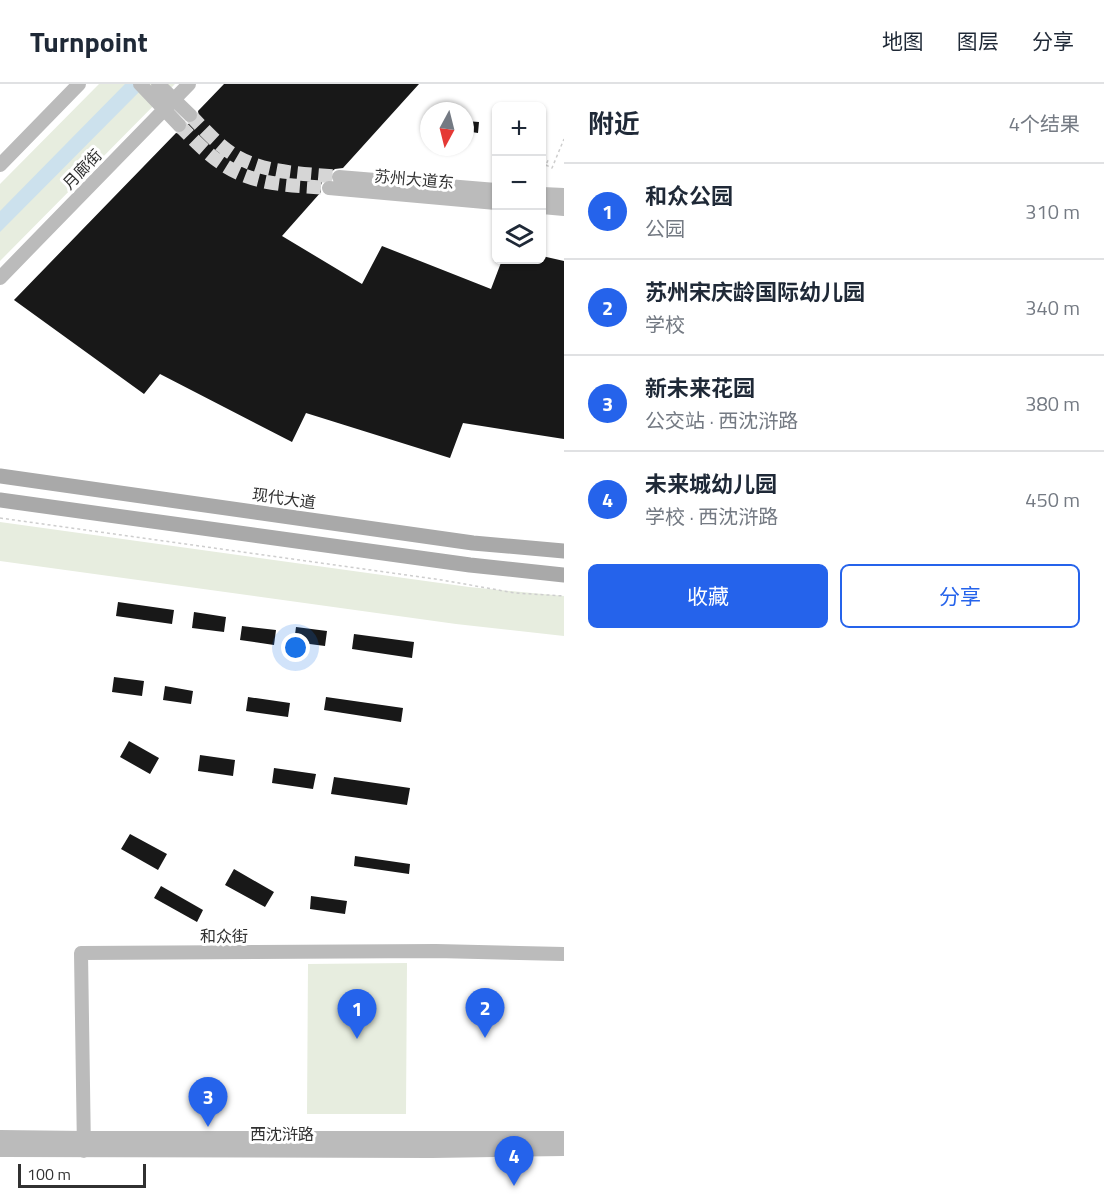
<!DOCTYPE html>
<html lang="zh">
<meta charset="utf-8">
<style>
body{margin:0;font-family:"Titillium Web","Noto Sans SC",sans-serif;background:#f2f2f3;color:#1f2937}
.controls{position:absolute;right:18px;top:18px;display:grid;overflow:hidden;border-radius:9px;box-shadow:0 2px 4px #0004}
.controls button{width:54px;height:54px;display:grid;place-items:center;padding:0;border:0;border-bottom:2px solid #e0e1e3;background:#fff;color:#1f2937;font:30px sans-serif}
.compass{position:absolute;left:420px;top:18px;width:54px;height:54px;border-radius:50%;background:#fff;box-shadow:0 2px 4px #0004;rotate:187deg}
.scale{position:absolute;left:18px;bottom:15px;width:128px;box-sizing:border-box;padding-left:6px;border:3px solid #313131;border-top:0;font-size:16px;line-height:21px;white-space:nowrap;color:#313131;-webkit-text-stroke:4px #fff;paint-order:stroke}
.you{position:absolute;left:296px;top:564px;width:21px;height:21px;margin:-15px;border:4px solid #fff;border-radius:50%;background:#1a73e8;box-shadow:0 0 0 9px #1a73e833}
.badge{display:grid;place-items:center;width:39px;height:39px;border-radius:50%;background:#2563eb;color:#fff;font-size:20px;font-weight:700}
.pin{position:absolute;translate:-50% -50px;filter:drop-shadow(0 2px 3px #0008)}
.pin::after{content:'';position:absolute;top:32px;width:21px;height:18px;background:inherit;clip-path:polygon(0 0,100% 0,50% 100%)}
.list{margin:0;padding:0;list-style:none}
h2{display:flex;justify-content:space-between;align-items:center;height:78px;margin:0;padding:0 24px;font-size:26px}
h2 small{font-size:20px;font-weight:400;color:#747a83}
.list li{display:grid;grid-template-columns:39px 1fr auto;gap:18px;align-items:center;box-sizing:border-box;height:96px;padding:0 24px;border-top:2px solid #e0e1e3}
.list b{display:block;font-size:22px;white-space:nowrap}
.list p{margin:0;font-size:20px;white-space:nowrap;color:#747a83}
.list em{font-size:20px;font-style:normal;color:#747a83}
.actions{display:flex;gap:12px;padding:18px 24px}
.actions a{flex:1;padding:14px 0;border:2px solid #2563eb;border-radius:9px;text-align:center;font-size:21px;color:#2563eb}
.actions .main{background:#2563eb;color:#fff}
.icon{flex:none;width:33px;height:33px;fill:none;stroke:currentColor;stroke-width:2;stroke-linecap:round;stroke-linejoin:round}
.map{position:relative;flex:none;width:564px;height:1119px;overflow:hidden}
header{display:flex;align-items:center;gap:36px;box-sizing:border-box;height:84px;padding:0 30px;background:#fff;border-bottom:2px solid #e0e1e3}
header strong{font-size:28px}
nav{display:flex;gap:33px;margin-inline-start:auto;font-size:21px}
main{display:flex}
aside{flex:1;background:#fff}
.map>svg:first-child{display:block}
</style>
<header>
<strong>Turnpoint</strong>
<nav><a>地图</a><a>图层</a><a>分享</a></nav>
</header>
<main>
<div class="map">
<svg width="564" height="1119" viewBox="0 0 564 1119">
<rect width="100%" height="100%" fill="#fff"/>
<path fill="#e7eddf" d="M99 0H175L0 177V100Z
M0 438 469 503 564 512V552L456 540 0 477Z
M407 879 406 1030H307L308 880Z"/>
<path fill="#cce1ed" d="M125 0H147L0 148V127Z"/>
<path fill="#181818" d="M224 0H419L343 84 335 85 331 88 330 95 326 96 322 98 320 104 321 108 282 152 362 200 382 162 491 205 502 176H542V172L564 177V355L463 339 450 374 306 329 292 358 160 290 144 310 14 216 176 49 181 50 185 48 187 44 188 40 193 39 197 37 199 33 198 27Z
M466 37 479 38 478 49 465 47Z
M118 518 174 526 172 540 116 532Z
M194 528 226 533 224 548 192 544Z
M242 542 276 546 274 561 240 556Z
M296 543 327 547 325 562 294 558Z
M354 550 414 558 412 574 352 565Z
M114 593 144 597 142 612 112 608Z
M165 602 193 607 191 620 163 616Z
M248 613 290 619 288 633 246 627Z
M326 613 403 624 401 638 324 626Z
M129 657 159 674 150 690 120 673Z
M200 671 235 676 233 692 198 687Z
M274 684 316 690 313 705 272 699Z
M334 693 410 704 407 721 331 710Z
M130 750 167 770 158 786 121 765Z
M355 772 410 780 409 790 354 782Z
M234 785 274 808 265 823 225 801Z
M161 802 203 826 197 838 154 814Z
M311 812 347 817 345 830 310 825Z"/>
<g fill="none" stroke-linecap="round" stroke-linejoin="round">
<path stroke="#d6d6d6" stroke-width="14" stroke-dasharray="14 7" stroke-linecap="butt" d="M190 31C203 44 216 59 231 69 262 90 303 89 339 93
M179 41C192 54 205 68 221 79 253 102 292 101 329 104"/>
<path stroke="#cecece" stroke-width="1.5" stroke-dasharray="3 3" stroke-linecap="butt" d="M546 81 552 84 564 55
M542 90 549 74
M0 434 442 496 515 509 564 512"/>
<path stroke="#bbb" stroke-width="14" d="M140 0 179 41
M158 0 190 31
M0 81 79 0
M339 93 496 106
M329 104 496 119
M542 110 564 111
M542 123 564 125
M0 194 189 0
M0 1053 84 1054H564
M0 1066 432 1067 564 1065
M84 1067 81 869 436 867 564 870"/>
<path stroke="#a9a9a9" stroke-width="15" d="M0 392 473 459 564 467
M0 416 470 481 564 491"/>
</g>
<g text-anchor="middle" stroke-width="6" stroke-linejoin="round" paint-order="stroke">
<g font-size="16" fill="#313131" stroke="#fff">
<text transform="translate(82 85) rotate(-46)" y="6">月廊街</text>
<text transform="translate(414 95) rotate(5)" y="6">苏州大道东</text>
<text transform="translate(284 414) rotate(8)" y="6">现代大道</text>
<text x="224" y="858">和众街</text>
<text x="282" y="1056">西沈浒路</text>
</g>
</g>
</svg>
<div class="controls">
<button>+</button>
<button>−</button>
<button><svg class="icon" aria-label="layers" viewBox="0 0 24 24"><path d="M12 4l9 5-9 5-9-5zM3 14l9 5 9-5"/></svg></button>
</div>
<svg class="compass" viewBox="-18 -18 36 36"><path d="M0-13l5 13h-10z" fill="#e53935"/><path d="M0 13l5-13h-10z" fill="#747a83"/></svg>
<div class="scale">100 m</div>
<div class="you"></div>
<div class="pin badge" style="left:357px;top:955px">1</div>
<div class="pin badge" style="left:485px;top:954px">2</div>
<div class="pin badge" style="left:208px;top:1043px">3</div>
<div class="pin badge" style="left:514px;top:1102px">4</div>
</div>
<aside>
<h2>附近<small>4个结果</small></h2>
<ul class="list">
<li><span class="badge">1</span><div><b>和众公园</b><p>公园</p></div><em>310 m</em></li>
<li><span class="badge">2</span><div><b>苏州宋庆龄国际幼儿园</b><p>学校</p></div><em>340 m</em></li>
<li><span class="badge">3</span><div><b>新未来花园</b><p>公交站 · 西沈浒路</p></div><em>380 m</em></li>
<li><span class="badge">4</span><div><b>未来城幼儿园</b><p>学校 · 西沈浒路</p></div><em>450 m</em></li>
</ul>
<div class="actions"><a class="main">收藏</a><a>分享</a></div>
</aside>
</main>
